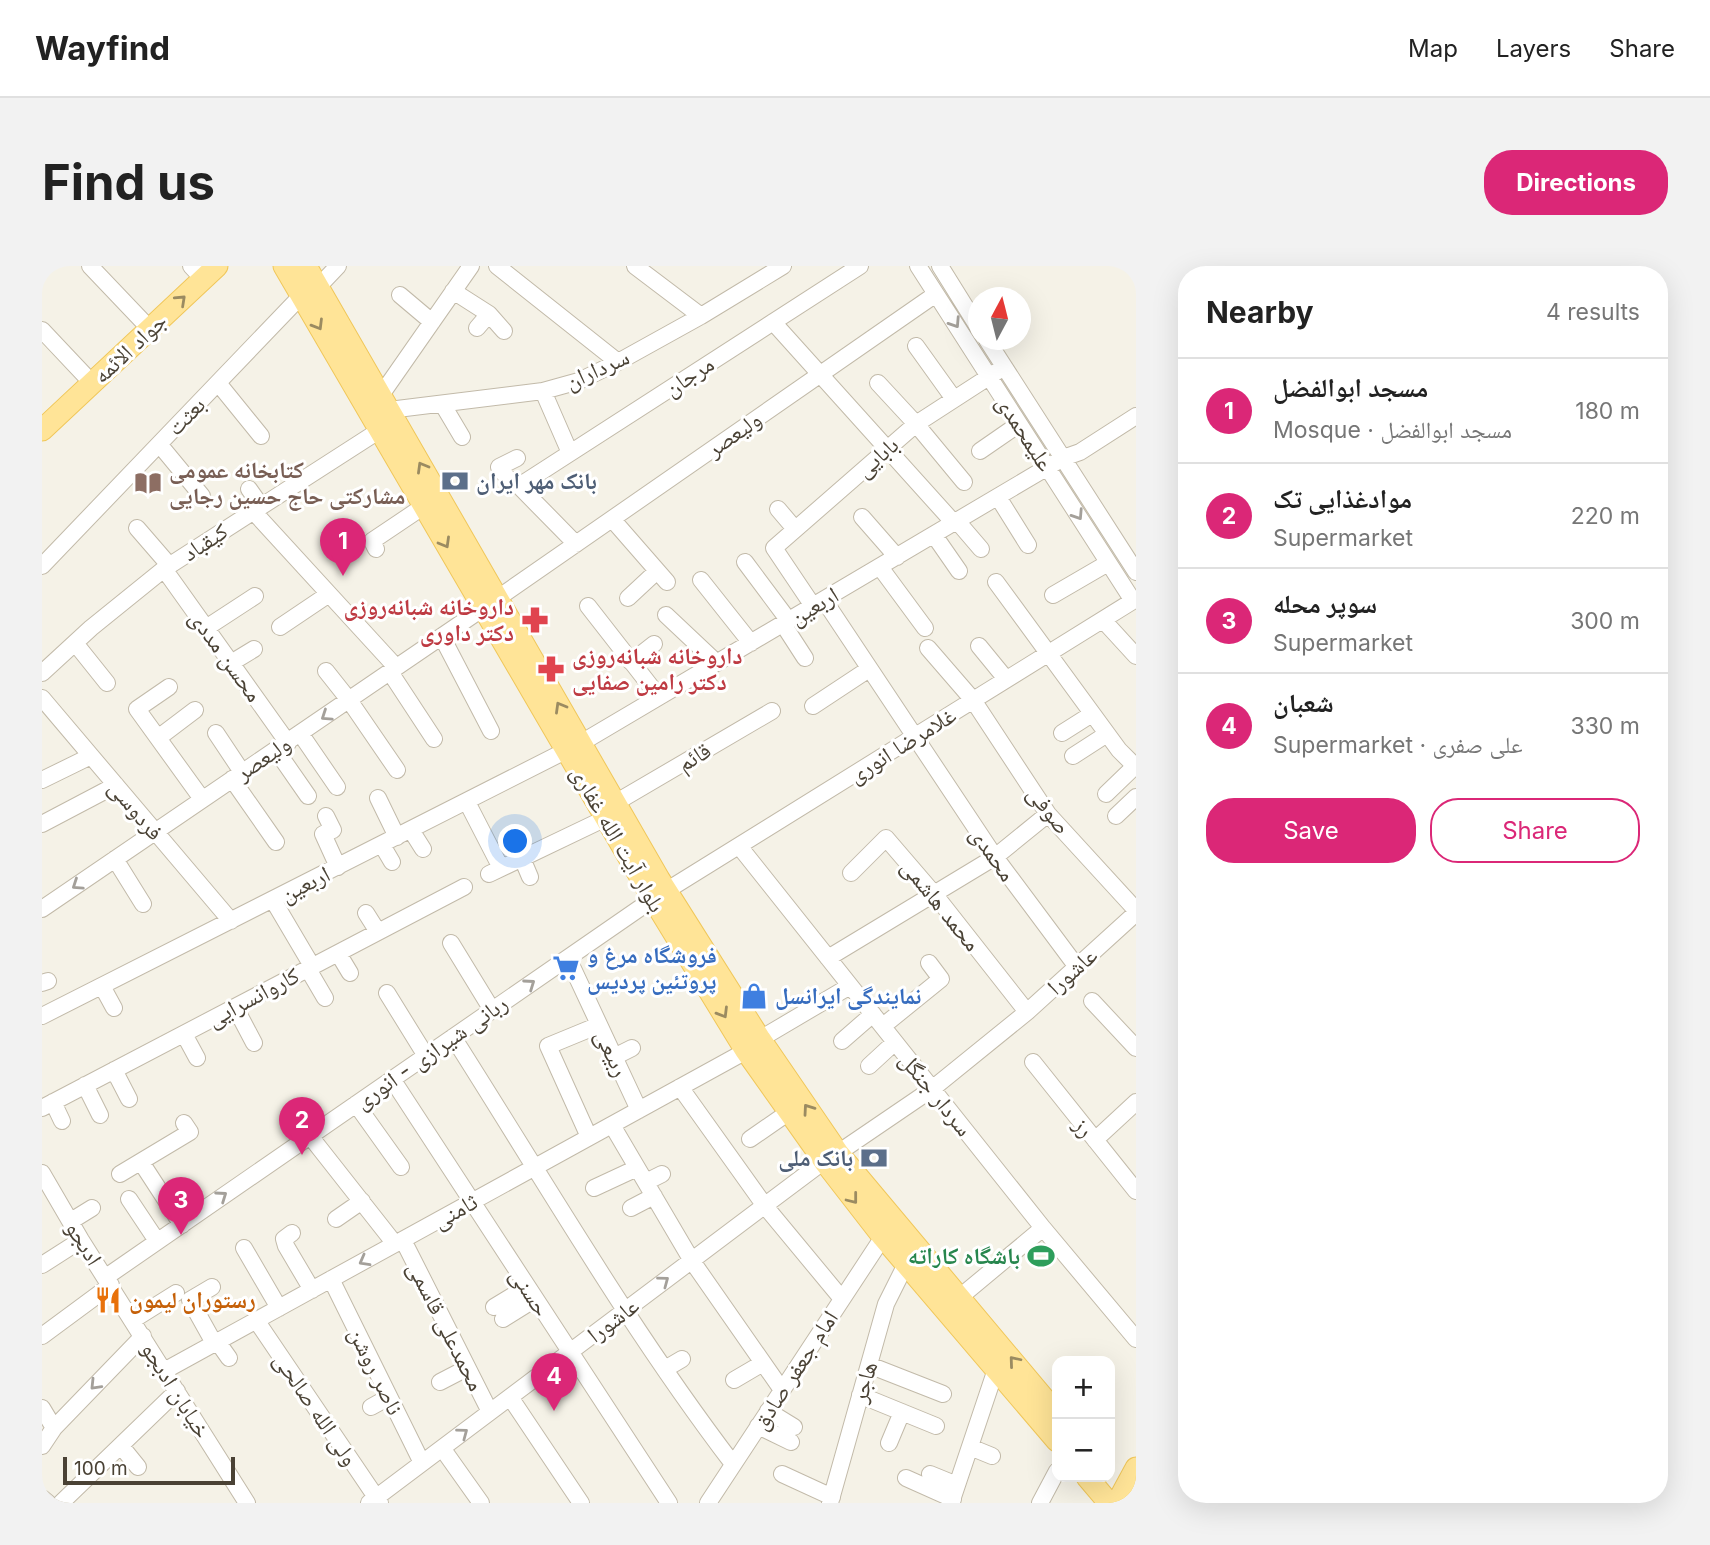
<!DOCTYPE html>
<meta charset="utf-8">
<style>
body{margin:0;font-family:Inter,"Noto Naskh Arabic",sans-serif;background:#f2f2f2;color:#222}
.controls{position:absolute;right:21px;bottom:21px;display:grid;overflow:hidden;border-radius:14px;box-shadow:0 7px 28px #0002}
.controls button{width:63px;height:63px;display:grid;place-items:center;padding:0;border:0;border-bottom:2px solid #e0e0e0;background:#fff;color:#222;font:35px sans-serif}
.compass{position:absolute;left:926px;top:21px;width:63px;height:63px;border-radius:50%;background:#fff;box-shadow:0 7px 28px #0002;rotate:7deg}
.scale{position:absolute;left:21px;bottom:18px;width:172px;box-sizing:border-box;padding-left:7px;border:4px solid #4a4235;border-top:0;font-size:19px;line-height:24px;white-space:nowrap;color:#4a4235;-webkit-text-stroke:5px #fff;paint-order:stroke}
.you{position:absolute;left:474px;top:576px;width:24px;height:24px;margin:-18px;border:5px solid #fff;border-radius:50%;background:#1a73e8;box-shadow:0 0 0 10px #1a73e833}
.badge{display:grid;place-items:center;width:46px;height:46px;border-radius:50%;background:#db2777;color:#fff;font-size:23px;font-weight:700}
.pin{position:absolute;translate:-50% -58px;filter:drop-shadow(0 2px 4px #0008)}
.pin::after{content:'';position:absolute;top:37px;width:24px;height:21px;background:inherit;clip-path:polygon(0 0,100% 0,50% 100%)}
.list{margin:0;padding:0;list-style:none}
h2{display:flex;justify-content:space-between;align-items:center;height:91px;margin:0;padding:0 28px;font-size:30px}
h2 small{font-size:23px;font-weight:400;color:#767676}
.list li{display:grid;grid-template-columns:46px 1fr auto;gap:21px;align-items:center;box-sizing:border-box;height:105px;padding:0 28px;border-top:2px solid #e0e0e0}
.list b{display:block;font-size:26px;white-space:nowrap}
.list p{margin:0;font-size:23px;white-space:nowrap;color:#767676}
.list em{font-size:23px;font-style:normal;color:#767676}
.actions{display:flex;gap:14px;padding:21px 28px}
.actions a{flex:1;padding:16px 0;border:2px solid #db2777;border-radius:28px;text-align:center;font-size:24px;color:#db2777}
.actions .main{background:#db2777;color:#fff}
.map{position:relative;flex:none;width:1094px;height:1237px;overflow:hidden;border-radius:28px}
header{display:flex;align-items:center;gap:42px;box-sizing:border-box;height:98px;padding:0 35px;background:#fff;border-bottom:2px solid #e0e0e0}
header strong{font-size:33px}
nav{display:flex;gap:38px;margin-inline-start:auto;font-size:24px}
.intro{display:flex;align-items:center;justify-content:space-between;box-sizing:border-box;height:168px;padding:0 42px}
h1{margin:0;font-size:49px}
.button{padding:18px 32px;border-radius:28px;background:#db2777;color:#fff;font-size:24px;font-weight:700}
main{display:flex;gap:42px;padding:0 42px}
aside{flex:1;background:#fff;border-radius:28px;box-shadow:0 7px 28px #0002}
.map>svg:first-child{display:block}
</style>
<header>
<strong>Wayfind</strong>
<nav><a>Map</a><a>Layers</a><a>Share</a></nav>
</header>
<div class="intro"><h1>Find us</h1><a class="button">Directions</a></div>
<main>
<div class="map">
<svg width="1094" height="1237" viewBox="0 0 1094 1237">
<rect width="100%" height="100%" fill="#f5f2e7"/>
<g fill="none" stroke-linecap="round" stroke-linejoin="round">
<g stroke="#c2baa9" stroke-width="18">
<path id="minor" d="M48 0 108 63
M149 0 161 13
M455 0 576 96
M593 0 659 50
M876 0 1091 335
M898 0 936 61
M276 21 296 0
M411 25 447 48 462 65
M358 29 390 56
M731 56 912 257
M435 62 447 48
M0 64 50 117
M945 74 1094 306
M874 80 912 133
M176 117 219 170
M836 117 874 158 922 216
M501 125 528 187
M339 129 429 0
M401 139 420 171
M347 144 501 125 537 115 576 96 659 50 741 0
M117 178 160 230
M938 185 977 158
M475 192 457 201 467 214 477 220 534 278
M477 220 818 0
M207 223 219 240
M956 231 986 279
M736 243 753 263
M211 245 354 401
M820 251 855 291
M570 253 625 316
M915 255 939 283
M95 262 127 299
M892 269 917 305
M334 283 330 275 382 240
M703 296 747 355
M0 300 259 30
M838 301 883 362
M122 303 246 477
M659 314 709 377
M954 316 1077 484 1094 501
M1011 329 1066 297
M586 332 615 305
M782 334 953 591 1035 701
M546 340 617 431
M771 340 732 282 874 158 962 101
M624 349 675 397
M1061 354 1094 390
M741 358 763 392
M238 361 287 328
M164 362 213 330
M400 371 449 465
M33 377 65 417
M937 380 964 413
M886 382 931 434 1006 548 1094 644
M589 396 612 378
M189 397 212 383
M284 405 307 434 355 504
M348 406 392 473
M0 407 49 362 122 303 338 164
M127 421 95 443 160 533
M0 432 189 655
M771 440 827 403
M174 467 200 506
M258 467 295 521
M1020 467 1050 448
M116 472 153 444
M234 484 266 530
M1031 490 1065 468
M190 513 234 576
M0 514 49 490
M1064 528 1093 500
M336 532 355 571
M425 536 459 602
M573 537 730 445
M284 550 291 564 281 568 296 601
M1074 550 1094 531
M0 558 74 519
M369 564 381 583
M340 579 350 596
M697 580 1001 962 1094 1073
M480 592 488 611
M73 593 101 638
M809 607 844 572 893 629 985 746
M447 608 564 552
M231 634 270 700
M0 643 456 332 894 28
M324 647 336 666
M409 677 450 744
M296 687 308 707
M526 692 597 844
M786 692 953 591 1006 548
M266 703 283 732
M0 717 6 715
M60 720 72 742
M345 727 384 790
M1050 735 1094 782
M193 741 212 777
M0 750 539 477 1021 192 1038 186 1094 150
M841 760 899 713 887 697
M142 768 155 792
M411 771C502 914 588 1063 691 1198
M718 773 808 720
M800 775 831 748
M572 791 590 782
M991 796 1094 925
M827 800 853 776
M72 804 87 833
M350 813 627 1237
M43 819 58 849
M638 821 723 940 800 1033
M11 836 20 855
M314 838 359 901
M0 842 422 621
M570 859 650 995 740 1124
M268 870 353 978
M547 871 506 780 557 759
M708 873 747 846
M1053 874 1094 836
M796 887 890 823 985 746 1094 647
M99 896 140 959
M0 907 39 974 205 1237
M78 908 148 866 142 857
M604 916 620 908
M552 922 595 902
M87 933 115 975
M589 942 612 930
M294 953 320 935
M29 955 50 942
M250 967 242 973 244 980 270 1024
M361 974 448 1146
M202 982 237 1042
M0 999 39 974
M64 1011 611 633 1094 333
M289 1013 380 1197
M170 1021 148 1034 172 1077
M918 1031 1001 962
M452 1041 485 1021
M461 1053 493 1033
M91 1054 134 1027
M214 1054 338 1237
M0 1070 69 1019
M175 1075 187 1092
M827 1099 901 1128
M623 1103 640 1093
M122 1105 704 785
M692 1114 721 1097
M398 1116 425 1102
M818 1129 894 1160
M468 1131 539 1237
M329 1141 347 1131
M0 1142 12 1162
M726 1145 752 1161
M716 1160 749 1176
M847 1177 860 1146
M0 1180 12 1162 101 1070
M79 1180 96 1201
M928 1181 950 1190
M400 1182 439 1237
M740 1208 790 1231
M888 1208 915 1219
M864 1212 911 1233
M0 1232 6 1237
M19 1237 135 1125
M327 1237 782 895
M666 1237 841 971
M788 1237 844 1038 864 998
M909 1237 954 1103
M998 1237 1015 1205"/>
</g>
<g stroke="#f0c75a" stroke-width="23">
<path id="major" d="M242 0 611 633 704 785 782 895 841 971 1015 1175
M264 0 617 613 718 773 796 887 1015 1148
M0 164 175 0
M1045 1211 1067 1237
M1075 1237 1094 1202"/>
</g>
<use href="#minor" stroke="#fff" stroke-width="16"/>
<use href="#major" stroke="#ffe497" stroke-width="21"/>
</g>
<defs><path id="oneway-chevron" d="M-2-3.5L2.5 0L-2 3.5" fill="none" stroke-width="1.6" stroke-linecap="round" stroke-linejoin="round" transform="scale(1.75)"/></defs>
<g stroke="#9b8b61">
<use href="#oneway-chevron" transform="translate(139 34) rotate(-43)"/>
<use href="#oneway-chevron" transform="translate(276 59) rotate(59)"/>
<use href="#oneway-chevron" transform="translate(380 201) rotate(-120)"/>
<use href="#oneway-chevron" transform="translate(403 277) rotate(60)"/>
<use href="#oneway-chevron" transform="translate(518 441) rotate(-120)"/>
<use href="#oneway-chevron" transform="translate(681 747) rotate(59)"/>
<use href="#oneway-chevron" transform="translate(766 843) rotate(-125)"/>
<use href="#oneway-chevron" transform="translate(811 933) rotate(52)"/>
<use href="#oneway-chevron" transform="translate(972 1095) rotate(-130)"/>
</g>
<g stroke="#a4a09a">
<use href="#oneway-chevron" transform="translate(913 57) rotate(57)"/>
<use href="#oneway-chevron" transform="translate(1036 249) rotate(57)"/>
<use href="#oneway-chevron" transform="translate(284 450) rotate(146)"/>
<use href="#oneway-chevron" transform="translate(35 619) rotate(146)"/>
<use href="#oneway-chevron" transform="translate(488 718) rotate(-35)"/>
<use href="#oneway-chevron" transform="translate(180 930) rotate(-35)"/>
<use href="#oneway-chevron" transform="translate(322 995) rotate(151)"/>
<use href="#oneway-chevron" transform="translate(622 1015) rotate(-37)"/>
<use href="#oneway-chevron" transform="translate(53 1119) rotate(134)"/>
<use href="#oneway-chevron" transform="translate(421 1167) rotate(-37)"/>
</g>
<defs>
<g id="bank-bare" transform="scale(2.1)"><path d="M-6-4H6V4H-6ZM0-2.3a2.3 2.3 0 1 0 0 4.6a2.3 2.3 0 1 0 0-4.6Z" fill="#5c6f8a" stroke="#fff" stroke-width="2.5" paint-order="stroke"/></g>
<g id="library-bare" transform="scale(2.1)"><path d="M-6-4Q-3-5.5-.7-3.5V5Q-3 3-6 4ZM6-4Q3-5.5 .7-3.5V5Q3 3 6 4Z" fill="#8d6e63" stroke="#fff" stroke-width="2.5" paint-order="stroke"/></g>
<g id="pharmacy-bare" transform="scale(2.1)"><path d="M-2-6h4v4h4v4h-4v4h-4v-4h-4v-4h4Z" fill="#e0444e" stroke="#fff" stroke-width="2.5" paint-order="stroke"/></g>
<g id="supermarket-bare" transform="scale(2.1)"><path d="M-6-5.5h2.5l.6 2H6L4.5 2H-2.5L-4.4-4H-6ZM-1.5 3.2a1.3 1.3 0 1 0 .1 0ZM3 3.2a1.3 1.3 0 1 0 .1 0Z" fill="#3f7fe0" stroke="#fff" stroke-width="2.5" paint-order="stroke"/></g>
<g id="shop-bare" transform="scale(2.1)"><path d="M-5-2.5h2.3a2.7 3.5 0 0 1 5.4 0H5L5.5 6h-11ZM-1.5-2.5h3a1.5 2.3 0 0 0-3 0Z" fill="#3f7fe0" stroke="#fff" stroke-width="2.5" paint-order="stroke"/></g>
<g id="stadium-bare" transform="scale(2.1)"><path d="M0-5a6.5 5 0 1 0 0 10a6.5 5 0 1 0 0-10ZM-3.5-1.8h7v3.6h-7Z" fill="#2e9e5b" stroke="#fff" stroke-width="2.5" paint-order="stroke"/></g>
<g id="restaurant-bare" transform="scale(2.1)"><path d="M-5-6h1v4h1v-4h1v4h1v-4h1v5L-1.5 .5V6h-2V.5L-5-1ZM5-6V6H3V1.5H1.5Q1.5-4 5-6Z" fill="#e8710a" stroke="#fff" stroke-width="2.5" paint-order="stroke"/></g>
</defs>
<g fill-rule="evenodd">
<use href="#bank-bare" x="413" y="215"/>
<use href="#library-bare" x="106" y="217"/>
<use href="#pharmacy-bare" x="493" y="354"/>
<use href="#pharmacy-bare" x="509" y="403"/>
<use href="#supermarket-bare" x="524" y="702"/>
<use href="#shop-bare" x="712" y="730"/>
<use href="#bank-bare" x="832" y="892"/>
<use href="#stadium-bare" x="999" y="990"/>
<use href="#restaurant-bare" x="66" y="1034"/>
</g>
<g text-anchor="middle" stroke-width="6" stroke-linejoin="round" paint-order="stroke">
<g font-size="23" fill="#4a4235" stroke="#fff">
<text transform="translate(88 82) rotate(-43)" y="8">جواد الائمه</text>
<text transform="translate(555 103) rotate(-24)" y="8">سرداران</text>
<text transform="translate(647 110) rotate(-33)" y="8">مرجان</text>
<text transform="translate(144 150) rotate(-46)" y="8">بعثت</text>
<text transform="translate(983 167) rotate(57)" y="8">علیمحمدی</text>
<text transform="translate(692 168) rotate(-35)" y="8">ولیعصر</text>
<text transform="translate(835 191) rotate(-41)" y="8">بابایی</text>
<text transform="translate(163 276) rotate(-33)" y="8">کیقباد</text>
<text transform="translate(772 340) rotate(-31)" y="8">اربعین</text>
<text transform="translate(184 390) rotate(54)" y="8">محسن مددی</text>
<text transform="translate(860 479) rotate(-32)" y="8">غلامرضا انوری</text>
<text transform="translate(652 491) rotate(-31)" y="8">قائم</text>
<text transform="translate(221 492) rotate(-34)" y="8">ولیعصر</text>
<text transform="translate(94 544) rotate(50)" y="8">فردوسی</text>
<text transform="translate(1007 544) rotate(52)" y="8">صوفی</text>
<text transform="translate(576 573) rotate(60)" y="8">بلوار آیت الله غفاری</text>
<text transform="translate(951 588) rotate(55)" y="8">محمدی</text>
<text transform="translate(263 618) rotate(-27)" y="8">اربعین</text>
<text transform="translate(899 639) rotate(51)" y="8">محمد هاشمی</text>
<text transform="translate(1030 705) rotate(-42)" y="8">عاشورا</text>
<text transform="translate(211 731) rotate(-28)" y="8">کاروانسرایی</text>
<text transform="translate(389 786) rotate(-35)" y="8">ربانی شیرازی - انوری</text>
<text transform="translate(570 787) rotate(65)" y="8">ربیعی</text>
<text transform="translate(894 828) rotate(51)" y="8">سردار جنگل</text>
<text transform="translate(1042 861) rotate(51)" y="8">رز</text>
<text transform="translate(413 945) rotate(-29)" y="8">ثامنی</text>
<text transform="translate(42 977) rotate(58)" y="8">ادبجو</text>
<text transform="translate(488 1026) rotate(57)" y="8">حسنی</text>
<text transform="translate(571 1054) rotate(-37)" y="8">عاشورا</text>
<text transform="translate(404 1060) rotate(63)" y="8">محمدعلی قاسمی</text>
<text transform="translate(753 1104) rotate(-57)" y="8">امام جعفر صادق</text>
<text transform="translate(334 1105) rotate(64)" y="8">ناصر روشن</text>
<text transform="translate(822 1116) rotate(-74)" y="8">هاجر</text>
<text transform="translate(134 1124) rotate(58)" y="8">خیابان ادبجو</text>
<text transform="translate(274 1143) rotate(56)" y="8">ولی الله صالحی</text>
</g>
<g font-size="23" font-weight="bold" fill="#785e54" stroke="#fff" text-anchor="start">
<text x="127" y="212">کتابخانه عمومی<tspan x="127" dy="26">مشارکتی حاج حسین رجایی</tspan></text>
</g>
<g font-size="23" font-weight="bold" fill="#4e5e75" stroke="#fff" text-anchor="start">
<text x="434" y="223">بانک مهر ایران</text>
<text x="811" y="900" text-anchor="end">بانک ملی</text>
</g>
<g font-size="23" font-weight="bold" fill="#be3a42" stroke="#fff" text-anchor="end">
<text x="472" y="349">داروخانه شبانه‌روزی<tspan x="472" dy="26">دکتر داوری</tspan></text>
<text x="530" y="398" text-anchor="start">داروخانه شبانه‌روزی<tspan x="530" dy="26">دکتر رامین صفایی</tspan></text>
</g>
<g font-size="23" font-weight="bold" fill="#366cbe" stroke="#fff" text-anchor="start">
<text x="545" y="697">فروشگاه مرغ و<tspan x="545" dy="26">پروتئین پردیس</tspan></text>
<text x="733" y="738">نمایندگی ایرانسل</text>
</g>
<g font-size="23" font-weight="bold" fill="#27864d" stroke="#fff" text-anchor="end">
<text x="978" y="998">باشگاه کاراته</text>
</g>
<g font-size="23" font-weight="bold" fill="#c56008" stroke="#fff" text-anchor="start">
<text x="87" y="1042">رستوران لیمون</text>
</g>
</g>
</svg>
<div class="controls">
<button>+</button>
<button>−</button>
</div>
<svg class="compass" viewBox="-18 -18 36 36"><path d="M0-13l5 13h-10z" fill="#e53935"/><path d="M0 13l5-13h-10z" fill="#767676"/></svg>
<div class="scale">100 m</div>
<div class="you"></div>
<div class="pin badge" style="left:301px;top:310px">1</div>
<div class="pin badge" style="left:260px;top:889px">2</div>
<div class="pin badge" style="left:139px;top:969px">3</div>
<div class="pin badge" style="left:512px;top:1145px">4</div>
</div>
<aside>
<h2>Nearby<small>4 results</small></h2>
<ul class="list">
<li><span class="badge">1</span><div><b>مسجد ابوالفضل</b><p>Mosque · مسجد ابوالفضل</p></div><em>180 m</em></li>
<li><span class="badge">2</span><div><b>موادغذایی تک</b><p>Supermarket</p></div><em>220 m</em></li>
<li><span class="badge">3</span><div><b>سوپر محله</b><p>Supermarket</p></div><em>300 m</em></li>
<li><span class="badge">4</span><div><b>شعبان</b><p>Supermarket · علی صفری</p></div><em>330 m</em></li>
</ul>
<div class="actions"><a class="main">Save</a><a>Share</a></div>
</aside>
</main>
